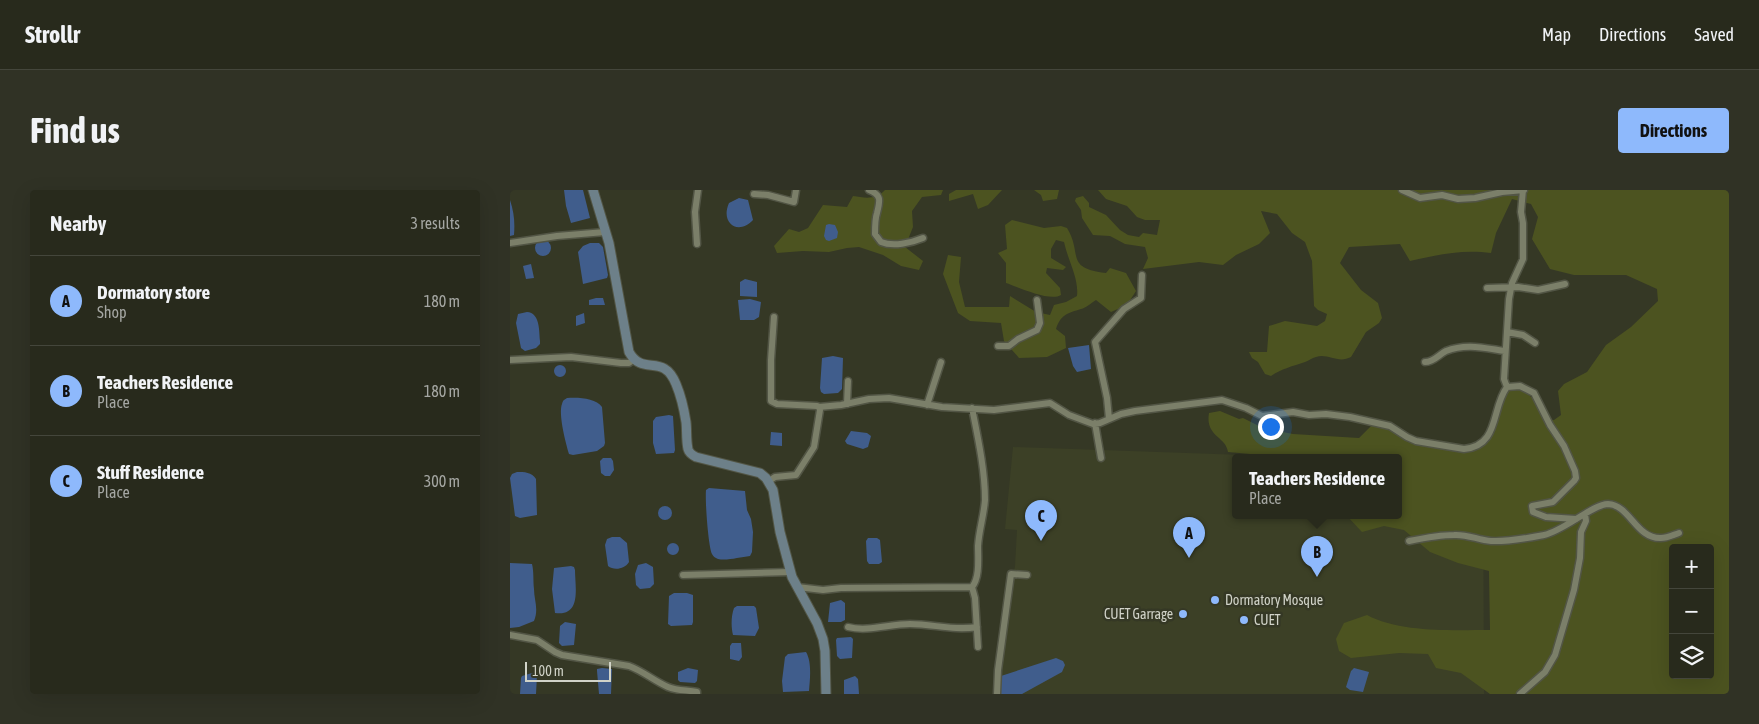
<!DOCTYPE html>
<meta charset="utf-8">
<style>
body{margin:0;font-family:"Asap Condensed",sans-serif;background:#303225;color:#f1f3f6}
.controls{position:absolute;right:15px;bottom:15px;display:grid;overflow:hidden;border-radius:5px;box-shadow:0 5px 20px #0002}
.controls button{width:45px;height:45px;display:grid;place-items:center;padding:0;border:0;border-bottom:1px solid #44463b;background:#282a1c;color:#f1f3f6;font:25px sans-serif}
.scale{position:absolute;left:15px;bottom:12px;width:86px;box-sizing:border-box;padding-left:5px;border:2px solid #d1d3c8;border-top:0;font-size:14px;line-height:18px;white-space:nowrap;color:#d1d3c8;-webkit-text-stroke:4px #353825;paint-order:stroke}
.you{position:absolute;left:760px;top:236px;width:18px;height:18px;margin:-12px;border:4px solid #fff;border-radius:50%;background:#1a73e8;box-shadow:0 0 0 8px #1a73e833}
.badge{display:grid;place-items:center;width:32px;height:32px;border-radius:50%;background:#8eb9fc;color:#111;font-size:16px;font-weight:700}
.pin{position:absolute;translate:-50% -41px;filter:drop-shadow(0 1px 2px #0008)}
.pin::after{content:'';position:absolute;top:26px;width:18px;height:15px;background:inherit;clip-path:polygon(0 0,100% 0,50% 100%)}
.popup{position:absolute;left:722px;top:264px;width:170px;height:65px;box-sizing:border-box;display:grid;place-content:center;border-radius:5px;background:#282a1c;filter:drop-shadow(0 1px 4px #0005);font-size:16px;white-space:nowrap;color:#a5a7a3}
.popup b{font-size:19px;color:#f1f3f6}
.popup::after{content:'';position:absolute;left:50%;top:100%;margin-left:-10px;border:10px solid transparent;border-top-color:#282a1c}
.list{margin:0;padding:0;list-style:none}
h2{display:flex;justify-content:space-between;align-items:center;height:65px;margin:0;padding:0 20px;font-size:21px}
h2 small{font-size:16px;font-weight:400;color:#a5a7a3}
.list li{display:grid;grid-template-columns:32px 1fr auto;gap:15px;align-items:center;box-sizing:border-box;height:90px;padding:0 20px;border-top:1px solid #44463b}
.list b{display:block;font-size:19px;white-space:nowrap}
.list p{margin:0;font-size:16px;white-space:nowrap;color:#a5a7a3}
.list em{font-size:16px;font-style:normal;color:#a5a7a3}
.icon{flex:none;width:28px;height:28px;fill:none;stroke:currentColor;stroke-width:2;stroke-linecap:round;stroke-linejoin:round}
.map{position:relative;flex:none;width:1219px;height:504px;overflow:hidden;border-radius:5px}
header{display:flex;align-items:center;gap:30px;box-sizing:border-box;height:70px;padding:0 25px;background:#282a1c;border-bottom:1px solid #44463b}
header strong{font-size:24px}
nav{display:flex;gap:28px;margin-inline-start:auto;font-size:18px}
.intro{display:flex;align-items:center;justify-content:space-between;box-sizing:border-box;height:120px;padding:0 30px}
h1{margin:0;font-size:35px}
.button{padding:12px 22px;border-radius:5px;background:#8eb9fc;color:#111;font-size:18px;font-weight:700}
main{display:flex;gap:30px;padding:0 30px}
aside{flex:1;background:#282a1c;border-radius:5px;box-shadow:0 5px 20px #0002}
.map>svg:first-child{display:block}
</style>
<header>
<strong>Strollr</strong>
<nav><a>Map</a><a>Directions</a><a>Saved</a></nav>
</header>
<div class="intro"><h1>Find us</h1><a class="button">Directions</a></div>
<main>
<aside>
<h2>Nearby<small>3 results</small></h2>
<ul class="list">
<li><span class="badge">A</span><div><b>Dormatory store</b><p>Shop</p></div><em>180 m</em></li>
<li><span class="badge">B</span><div><b>Teachers Residence</b><p>Place</p></div><em>180 m</em></li>
<li><span class="badge">C</span><div><b>Stuff Residence</b><p>Place</p></div><em>300 m</em></li>
</ul>
</aside>
<div class="map">
<svg width="1219" height="504" viewBox="0 0 1219 504">
<rect width="100%" height="100%" fill="#353825"/>
<path fill="#3c4026" d="M503 257 822 268H726V326H888L973 274 974 504H485L484 491 505 376 507 340 495 339Z"/>
<path fill="#4c5320" fill-rule="evenodd" d="M375 0H433L431 5 412 7 402 21 403 37 395 57 413 71 409 80 391 76 373 65 349 57 337 58 319 62 293 61 267 63 264 56 279 39 289 42 298 38 313 15 337 17 343 6C355 8 366 10 375 0Z
M446 0H492L478 15 468 19 463 4 439 11V4Z
M524 0H549L547 9 533 11 531 5Z
M588 0H1219V504H980L951 483 926 478 918 464 889 463 841 468 829 461 826 449 834 433 857 425C891 443 942 440 980 440L979 381 948 373 920 362 894 340 874 336 852 342 837 326H888V268H784L718 262C716 246 695 247 699 223L710 221 729 229 733 228 753 238 783 244 849 248 862 235 878 238 907 254 955 260 979 249 984 243 996 204 1002 198C1022 199 1027 216 1035 231L1044 230 1051 225 1048 201 1054 194 1077 182 1096 155 1121 137 1148 111 1147 99 1116 85H1064L1040 79 1022 49 1028 27 1021 14 1002 9 986 43 981 63C952 59 927 65 900 71L890 54 839 57 830 73 851 100 868 113 872 128 869 133 856 142 841 167C828 174 818 163 806 167 802 168 798 171 795 172 783 176 771 179 761 186L755 184 748 172 742 168 739 162H757L759 136 775 131 807 136 815 131 817 124 808 120 804 116 802 71 795 52 782 43 767 24 751 21 760 43 749 54 726 65 713 75 689 72 633 79 638 68 635 57 615 54 600 46 583 45 572 28 571 20 565 11 566 8 573 6 579 13V17L596 25 610 40 618 45 629 47 633 43 647 45 650 30H635L627 27 617 16 596 9ZM1163 358H1200V485H1163Z
M502 30 534 38 551 36 557 38C573 64 554 78 596 83L600 78 616 83 626 101 617 115 601 122 586 110C581 113 576 118 571 119 558 123 551 124 546 139L555 146 556 158 537 167 509 168 494 151 491 133 460 131 448 123 433 84 438 65 451 67 449 92 455 117H499L500 106 526 122 540 125 544 115 556 112 567 106C569 88 558 71 554 52L546 50 541 59V68L556 77 553 80 537 78 536 83 550 98 551 105C540 112 508 97 496 93V73L488 63 497 59 495 35Z"/>
<path fill="#405d8c" d="M54 0H73L80 28 61 33 56 16Z
M229 8 238 10 243 30C228 46 210 33 219 13Z
M0 10C4 22 5 32 4 45L0 46Z
M319 34 325 35 328 42 327 48 319 51 316 50 314 46 316 35Z
M25 58a8 8 0 1 1 16 0a8 8 0 1 1-16 0Z
M80 53H89L93 57 98 85 97 88 73 94 68 62 73 56Z
M21 74 24 88 16 89 13 76Z
M235 89 247 92V107L230 106V92Z
M86 108H93L95 115H79V110Z
M240 109 251 112 249 127 244 130H230L228 110Z
M17 122C30 123 29 140 30 151V154L26 158 15 161 11 158 6 133 8 124Z
M74 123 75 133 66 136V126Z
M579 155 581 179 567 182 563 176 558 158Z
M323 166 333 168 332 199 328 203 314 204 311 202 310 198 312 168Z
M44 181a6 6 0 1 1 12 0a6 6 0 1 1-12 0Z
M57 208C68 207 86 208 92 217L95 253 94 256 87 261 63 265 59 264C56 254 48 224 52 214 53 210 54 210 57 208Z
M159 225 163 226 165 260 164 263 146 264 143 253V231L146 227Z
M341 241 357 243 361 246 358 257 353 259 337 254 335 251Z
M261 242 272 243V256L260 255Z
M93 268H101L103 271 104 280 100 286H95L91 283 90 271Z
M7 282C14 282 22 282 26 289L27 325 10 328 5 326 0 288 2 284Z
M199 298 235 301 237 320 241 329 243 342 242 362 240 366C230 367 217 371 208 369 205 368 203 366 202 364 198 355 195 310 196 300Z
M148 323a7 7 0 1 1 14 0a7 7 0 1 1-14 0Z
M102 347H110L117 353 119 372C115 379 104 381 98 376L95 355 97 349Z
M358 348H367L370 350 372 372 369 374H359L357 371 356 351Z
M157 359a6 6 0 1 1 12 0a6 6 0 1 1-12 0Z
M0 373 22 374C24 382 23 390 24 399 24 410 29 419 24 431L9 437 0 438Z
M136 373 143 377 144 394 140 398 130 399 126 395 125 384 128 375Z
M61 376 64 377 65 380C65 397 72 427 45 423L42 399 44 378Z
M164 403H177L183 405V432L182 435 161 436 158 434 159 406Z
M331 410 335 413V430L331 432H318L320 413Z
M227 416H244L246 418 249 438 245 446 223 445C221 437 221 426 224 418Z
M55 432 66 434 64 455 52 456 49 453 50 436Z
M341 447 343 449 342 468 330 469 327 466 326 450 327 448Z
M222 453H231L232 467 229 471 220 469V456Z
M296 462C302 472 300 489 299 501L273 502 272 491 275 467 278 464Z
M546 468 553 471 555 475 552 482 512 504H489V488L491 486Z
M92 478 102 479 101 504H89L87 481V479Z
M178 478 188 480 187 491 185 493 170 492 168 490V482Z
M844 478 859 482 853 502 840 500 836 497 841 481Z
M22 483 27 485 26 504H10L11 488 12 486Z
M345 486 348 489 349 504H334V490Z"/>
<g fill="none" stroke-linecap="round" stroke-linejoin="round">
<g stroke="#525545" stroke-width="9">
<path id="minor" d="M359 0C372 5 370 11 367 23 365 29 365 37 365 44L371 52C383 57 401 53 413 48
M892 0 910 8 932 5 948 9 965 8 992 2 1014 0
M244 4 258 5 284 12 286 0
M0 53 47 46 95 42
M187 54 185 22 188 0
M977 98 1008 97 1028 100 1055 94
M997 142 1013 145 1025 153
M488 156H499L508 149 527 140 530 133 527 110
M0 170 61 167 111 173H119L124 169
M915 172C924 172 928 165 936 161 956 153 974 158 995 161
M997 197 994 189 999 109 1002 93 1013 69V33L1011 22 1013 0
M337 214 338 191
M417 215 431 172
M309 217 331 215 359 209 379 208 432 217 484 220 540 213 559 225 583 234 590 233 611 224 625 221 712 210 736 218 752 226 783 222 799 225 816 224 840 227 880 236 897 247 906 251 954 259C990 256 981 218 997 197L1010 196 1024 203 1040 235 1054 256 1065 281 1066 288 1064 291 1043 312 1022 316 1023 322 1036 327 1066 329
M599 229 597 208 585 152 614 119 631 108 632 85
M585 233 591 268
M259 291 265 287 286 285 304 257 310 220 309 217 307 216 267 214 261 211V170L264 127
M899 351C914 348 929 345 944 345 957 344 968 350 981 351 998 352 1018 348 1034 345 1054 341 1083 314 1098 314 1120 315 1126 349 1151 348 1157 348 1163 345 1169 343
M173 385 280 382
M287 397 313 400 331 398 462 397C470 388 468 368 468 356 469 340 474 325 475 310 475 280 468 248 462 218
M462 397 465 408 468 457
M338 437C358 442 380 434 400 434 423 434 444 441 467 437
M0 445 27 450 45 462 52 465 119 476C133 481 144 491 158 497 167 501 177 500 187 502V504
M487 504 488 480 501 384 517 385
M1010 504 1035 482 1045 465 1064 400 1070 368 1071 342 1076 331 1075 324"/>
</g>
<g stroke="#525545" stroke-width="11">
<path id="secondary" d="M83 0 99 53 119 162C133 187 153 162 166 194 171 206 174 219 176 232 177 240 176 250 178 259 179 263 182 265 186 267L250 283 256 288 263 300 270 342 282 387 307 433 313 449 315 461 316 504"/>
</g>
<use href="#minor" stroke="#7b7f69" stroke-width="6"/>
<use href="#secondary" stroke="#6d8089" stroke-width="9"/>
</g>
<g fill="#8eb9fc" stroke="#353825" stroke-width="2">
<circle cx="705" cy="410" r="5"/>
<circle cx="673" cy="424" r="5"/>
<circle cx="734" cy="430" r="5"/>
</g>
<g text-anchor="middle" stroke-width="5" stroke-linejoin="round" paint-order="stroke">
<g font-size="14" fill="#d1d3c8" stroke="#353825" text-anchor="start">
<text x="715" y="415">Dormatory Mosque</text>
<text x="663" y="429" text-anchor="end">CUET Garrage</text>
<text x="744" y="435">CUET</text>
</g>
</g>
</svg>
<div class="controls">
<button>+</button>
<button>−</button>
<button><svg class="icon" aria-label="layers" viewBox="0 0 24 24"><path d="M12 4l9 5-9 5-9-5zM3 14l9 5 9-5"/></svg></button>
</div>
<div class="scale">100 m</div>
<div class="you"></div>
<div class="pin badge" style="left:679px;top:368px">A</div>
<div class="pin badge" style="left:807px;top:387px">B</div>
<div class="popup"><b>Teachers Residence</b>Place</div>
<div class="pin badge" style="left:531px;top:351px">C</div>
</div>
</main>
